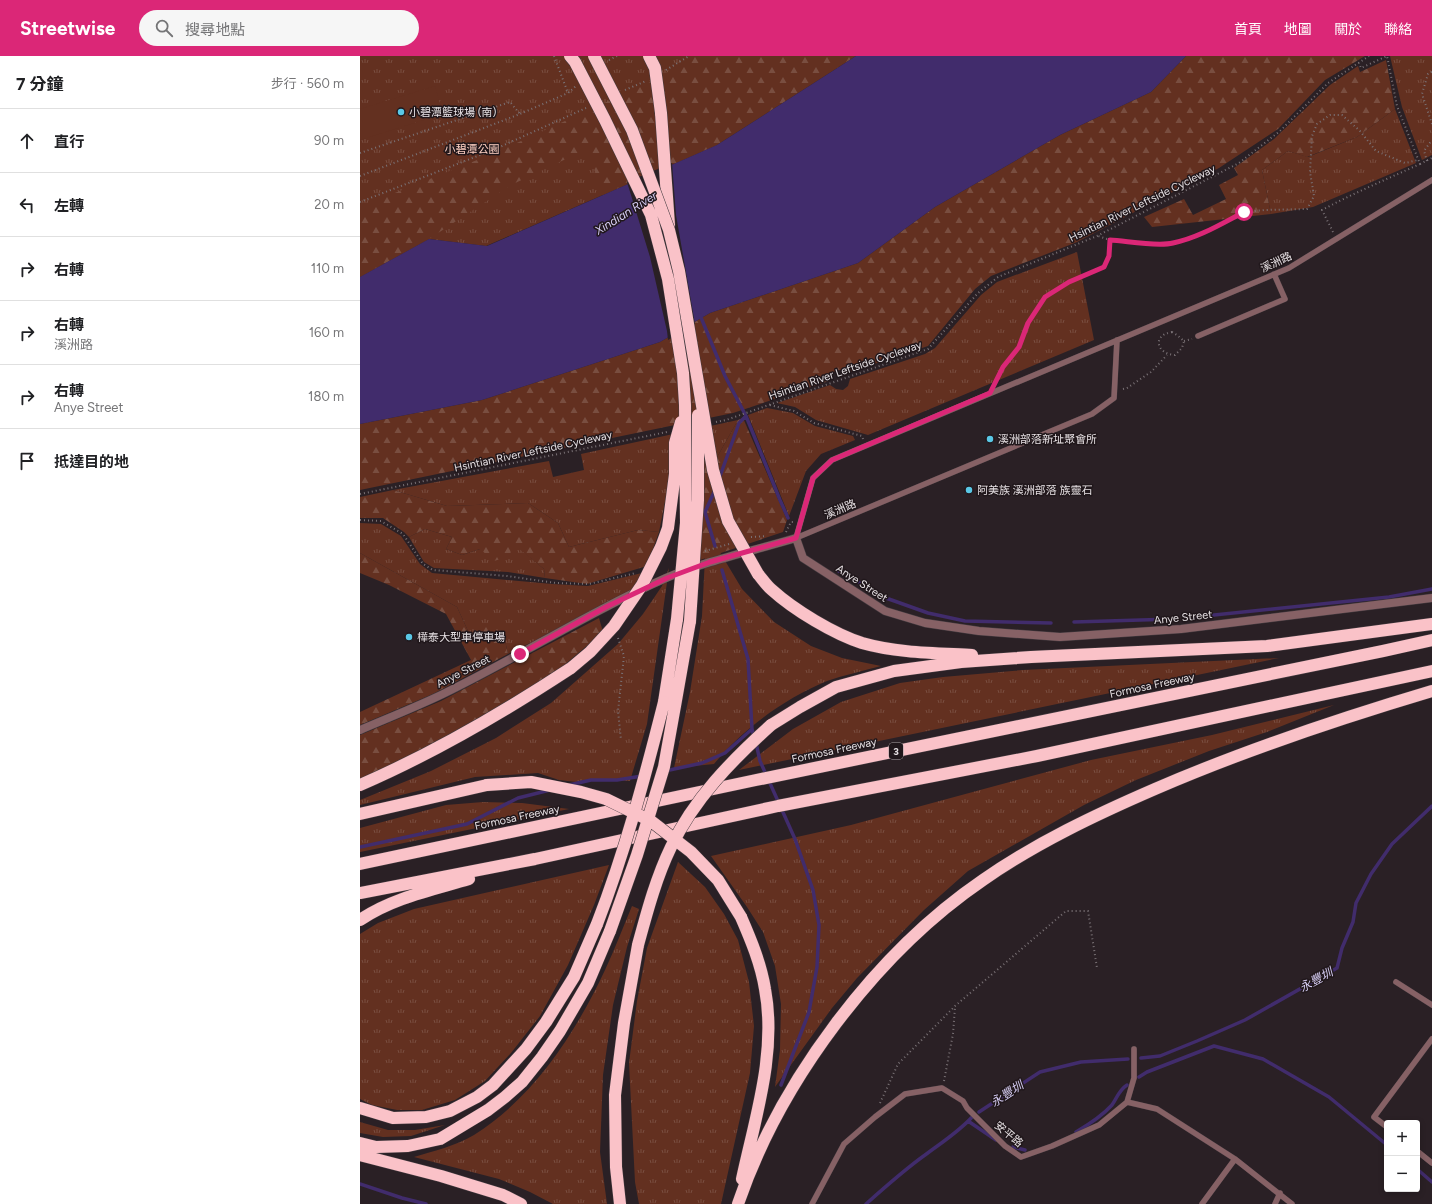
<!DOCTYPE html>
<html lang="zh-TW">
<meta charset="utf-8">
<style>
body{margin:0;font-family:Figtree,"Noto Sans TC",sans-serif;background:#f6f6f6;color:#202124}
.controls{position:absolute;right:12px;bottom:12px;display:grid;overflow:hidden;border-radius:4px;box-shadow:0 2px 6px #0003}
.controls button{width:36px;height:36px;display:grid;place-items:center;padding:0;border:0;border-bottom:1px solid #e0e0e0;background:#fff;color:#202124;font:20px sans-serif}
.stop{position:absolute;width:12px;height:12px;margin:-9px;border:3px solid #db2777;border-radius:50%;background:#fff}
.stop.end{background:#db2777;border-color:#fff;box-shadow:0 1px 4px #0008}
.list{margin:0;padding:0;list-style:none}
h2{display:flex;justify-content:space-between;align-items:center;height:52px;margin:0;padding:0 16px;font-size:17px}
h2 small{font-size:13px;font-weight:400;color:#757577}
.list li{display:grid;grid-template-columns:26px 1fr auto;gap:12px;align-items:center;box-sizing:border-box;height:64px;padding:0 16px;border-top:1px solid #e0e0e0}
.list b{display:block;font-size:15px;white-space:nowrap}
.list p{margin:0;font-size:13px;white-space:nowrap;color:#757577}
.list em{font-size:13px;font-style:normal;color:#757577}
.icon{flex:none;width:22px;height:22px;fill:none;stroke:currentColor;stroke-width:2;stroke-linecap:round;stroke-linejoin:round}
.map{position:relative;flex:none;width:1072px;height:1148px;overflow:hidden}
header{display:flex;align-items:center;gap:24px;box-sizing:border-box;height:56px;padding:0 20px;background:#db2777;color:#fff}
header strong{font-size:19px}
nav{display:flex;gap:22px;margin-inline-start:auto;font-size:14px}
.search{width:280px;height:36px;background:#f6f6f6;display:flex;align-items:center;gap:10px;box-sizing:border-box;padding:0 14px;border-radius:22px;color:#757577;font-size:15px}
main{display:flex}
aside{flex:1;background:#fff}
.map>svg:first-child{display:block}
</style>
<header>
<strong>Streetwise</strong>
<div class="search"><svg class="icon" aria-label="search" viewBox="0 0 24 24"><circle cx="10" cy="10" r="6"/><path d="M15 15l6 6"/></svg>搜尋地點</div>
<nav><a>首頁</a><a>地圖</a><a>關於</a><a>聯絡</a></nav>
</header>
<main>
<aside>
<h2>7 分鐘<small>步行 · 560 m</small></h2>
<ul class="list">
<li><svg class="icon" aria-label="ahead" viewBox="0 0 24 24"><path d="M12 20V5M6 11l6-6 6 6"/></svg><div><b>直行</b></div><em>90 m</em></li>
<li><svg class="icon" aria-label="left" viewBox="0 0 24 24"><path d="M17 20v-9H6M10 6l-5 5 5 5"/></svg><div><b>左轉</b></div><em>20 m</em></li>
<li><svg class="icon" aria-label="right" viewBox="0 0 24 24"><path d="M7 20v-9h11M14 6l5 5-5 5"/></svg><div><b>右轉</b></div><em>110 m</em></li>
<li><svg class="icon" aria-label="right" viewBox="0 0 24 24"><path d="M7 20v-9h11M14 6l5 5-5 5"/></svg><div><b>右轉</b><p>溪洲路</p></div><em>160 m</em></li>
<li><svg class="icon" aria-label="right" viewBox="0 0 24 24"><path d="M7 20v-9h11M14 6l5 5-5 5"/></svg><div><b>右轉</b><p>Anye Street</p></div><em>180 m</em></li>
<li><svg class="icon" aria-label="arrive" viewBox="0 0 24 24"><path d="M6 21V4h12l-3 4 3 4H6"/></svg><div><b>抵達目的地</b></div></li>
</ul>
</aside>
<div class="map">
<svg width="1072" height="1148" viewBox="0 0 1072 1148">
<defs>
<pattern id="grass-tufts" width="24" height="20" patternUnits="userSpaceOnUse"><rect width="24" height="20" fill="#633020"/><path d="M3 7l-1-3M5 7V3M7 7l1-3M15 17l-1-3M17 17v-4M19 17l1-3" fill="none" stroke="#794e40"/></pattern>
<pattern id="forest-firs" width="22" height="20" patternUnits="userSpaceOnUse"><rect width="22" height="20" fill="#633020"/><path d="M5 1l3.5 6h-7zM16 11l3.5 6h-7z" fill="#794e40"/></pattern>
</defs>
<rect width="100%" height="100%" fill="#2a2025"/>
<path fill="url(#grass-tufts)" d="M0 0H410L357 89 126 190 69 183 0 221Z
M1030 0H1072V99L1062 104 1042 51Z
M1035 53 1056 107 953 151 911 158 902 114 928 95 948 101 997 81Z
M717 196 734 284 508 379 456 364 435 351 417 347 470 329 476 333 483 334 488 330 490 323 565 298 575 292 621 239 637 226Z
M407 352 433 357 455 370 493 380 495 384 461 398 446 415 429 460 388 359Z
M378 364 356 403 342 433 307 436 299 476 278 474 209 491 198 467 168 447 87 450 33 434 189 405 193 421 224 414 221 398Z
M347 463 358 493 382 533 414 566 451 590 482 602 521 610C503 615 484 619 467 625 424 643 384 672 354 708L314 712 330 636 342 560Z
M0 467 21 468 41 480 60 508 72 517 192 528 228 530 286 516 275 535 148 598 144 580 114 588 97 551 0 497Z
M65 473 92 481 86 493 102 499 120 493 152 486 184 513 185 522 148 516 74 512 64 506 49 481Z
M309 512 287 668 270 725 231 723 216 726 199 724 178 717 115 721 0 749V744L71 715 136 682 191 647 258 588 283 558 302 530Z
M919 602 379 714 433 673 481 646 540 627 583 621 663 614Z
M974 649 907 676 849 695 776 724 724 749 608 815 564 854 497 922 472 952 415 1031 420 994 421 948 415 910 403 876 387 851 351 800 491 769 731 704 852 679Z
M123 746 162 747 209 753 0 796V772L86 749Z
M318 806 345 831 364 858 378 884 389 926 394 970 390 1017 361 1148H279L275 1126 269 1007 277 945 287 892Z
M249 809 234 849 208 909 180 960 151 997 125 1025 95 1044 62 1054H37L12 1049 0 1043V878L18 867 54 853Z
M272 850 279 853 267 891 253 949 243 1019 240 1096 247 1148H193L170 1136 139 1123 54 1101C71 1096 98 1089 114 1079 174 1041 215 978 245 914 255 893 263 871 272 850Z
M0 1066 28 1074H55L85 1069 51 1080 23 1081 0 1077Z"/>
<path fill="url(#forest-firs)" d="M334 0H496L357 89 243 139 227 93 151 129 69 183 0 221V151L137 96 295 24Z
M826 0H1005L965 24 918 73 859 112 717 186 631 220 615 233 568 290 490 316C480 312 471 313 469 325L373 357 0 434V368L122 344 300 286 350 257 498 207 575 151 700 79 791 36Z
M1026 4 1035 53 997 81 947 101 928 95 902 114 911 158 792 171 784 161 824 143 833 159 866 143 859 129 878 119 874 112 914 83 970 29 998 10 1000 16Z
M383 362 427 464 423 476 340 504 342 411 356 403 378 364Z
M33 434 87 450 168 447 198 467 209 491 278 474 299 476 287 510 227 528 185 522 184 513 152 487 150 500 134 505 120 493 102 499 86 493 92 481 65 473 49 481 44 476 23 462H0V441Z
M0 497 97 551 114 588 126 569 144 580 148 598 73 638 0 669V656L111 604 86 558 29 529 0 517Z
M239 562 243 576 181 629 25 714 0 724V679L81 645Z"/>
<path fill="#633020" d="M75 30 83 58 0 84V53Z"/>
<path fill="#412c6c" d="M496 0H826L791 36 700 79 575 151 498 207 350 257 300 286 122 344 0 368V221L69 183 127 190 357 89Z"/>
<path fill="#2a2025" d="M312 107 316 159 335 268 308 284 307 275 290 201 267 126Z"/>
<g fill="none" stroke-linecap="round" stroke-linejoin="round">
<path stroke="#412c6c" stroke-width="3.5" d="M340 259 365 320 386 360 420 444 428 462
M359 423 379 367 386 360
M355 434 345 456 355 490
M362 514 388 603 392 673 394 681
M477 514 526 542 568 557 605 565 691 567
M825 562 1029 541 1072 533
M714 566 814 563
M396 687 400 705 435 783 453 834 459 869 457 911 449 956 421 1029
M305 715 342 707 365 697 392 673
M209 729 231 724H257L282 720
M0 791 107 768 158 742 190 734
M781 1002 800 1000 837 985 885 964 977 912 982 892 993 866 996 847 1011 818 1032 788 1072 750
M779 1021 787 1016 854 990 903 1003 969 1041 1027 1089
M619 1056 680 1016 721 1006 768 1003
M608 1065 636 1084
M716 1076C728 1069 742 1060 752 1049 757 1042 759 1034 767 1029
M653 1091 665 1094
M1057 1113 1072 1126
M0 1128 42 1142 66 1148
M506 1148C525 1131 544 1114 565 1099 581 1087 600 1075 613 1060"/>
<g stroke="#443b40" stroke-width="6">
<path id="service" d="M838 280 925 243 914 218
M436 482 453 422 472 404 929 212 1072 124
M436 482 732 358 754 342 757 284
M1036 926 1072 949
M767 1046 797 1053 875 1103 932 1148
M1027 1071 1014 1061 1072 983
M1057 1095 1072 1107
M452 1148 484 1088 515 1061 545 1038 582 1032 603 1045 607 1052 645 1090 661 1101 692 1090 739 1069 767 1046 774 1022V993
M842 1148 875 1103
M915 1148 920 1137"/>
</g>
<g stroke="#443b40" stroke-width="9">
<path id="minor" d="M0 674C28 662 56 651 83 638 159 601 229 556 306 522 348 504 393 495 436 482L443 502 525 555 565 567 619 575 700 581 821 573 1072 542"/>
</g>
<g stroke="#443b40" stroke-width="13">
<path id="motorway" d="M301 57 309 169
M398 518C403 524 407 530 412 534 434 554 474 578 502 587 537 597 575 597 612 599
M304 646 317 563
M315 650 330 565
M411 669 440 651 476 631 534 615 601 606 671 601 907 590 1072 568
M0 729C74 697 144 656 211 612
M0 758 127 729
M0 808 396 724 1023 595 1072 584
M0 837 175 803 418 750 677 700 1072 615
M381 861C391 884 401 908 405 933 417 997 395 1062 382 1123
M0 864C32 842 72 834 109 823
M0 1052 33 1062 66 1061 90 1055 117 1041 133 1029 166 993 186 966 214 921 237 868
M0 1087 16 1091 48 1090 80 1083 128 1054 145 1041 162 1026 182 1001 200 975 228 927 250 875
M0 1099 81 1120 143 1139 161 1148
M260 1148 256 1111 255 1039 264 967 278 889
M378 1148C420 1025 516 897 623 824 676 787 735 759 795 733 885 694 978 663 1072 635"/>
</g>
<path stroke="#7a7276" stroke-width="2" stroke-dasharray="1 3" stroke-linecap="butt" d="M194 0 208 37 216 30
M249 4 257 0
M306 14 329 0
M1072 16 1068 18 1062 38 1072 68
M265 34 286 25
M0 97 150 46 160 58
M1067 105 1064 95 1072 84
M1060 108 1072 102
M0 120 160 58 208 37
M0 146 133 94 226 52
M973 176 962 154C994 137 1027 123 1060 108L1037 50 1027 0 1001 12 999 7
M750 184 801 188H812L842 178 884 156 905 154 947 153 954 140 950 116 952 80 957 68 970 59H982L1000 75 1016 95 1045 107 1058 104
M812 276 817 279 824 285 822 292 815 299C796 298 792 279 812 276Z
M824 285 832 283
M636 326 643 311 659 291 668 267 685 241 709 226 743 211 749 200 750 184 738 180
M763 333 767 332 791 316 807 299
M410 349 434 355 454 367 502 380 503 383
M356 366 366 364 568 293 618 237 638 221 737 180 879 107 920 75 968 27 1009 0
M0 438 307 376
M0 464 21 465 43 478 63 508 73 514 147 520 196 527 229 528 276 517
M426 476 431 466H433
M391 481 406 480
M345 495 369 488
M258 582 264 600 258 655 261 684
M584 1025 593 978 595 951
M520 1047 538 1008 595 950 706 855H728L737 912"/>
<use href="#service" stroke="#866165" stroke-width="5.5"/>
<use href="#minor" stroke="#866165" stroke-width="8"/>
<use href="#motorway" stroke="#fac2c8" stroke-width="12"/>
<g stroke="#443b40" stroke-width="13" stroke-linecap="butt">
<path id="motorway-bridge" d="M210 0 215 6 245 64 291 159 308 223 323 317 325 349 326 467 317 563
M234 0 272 74 309 174 319 215 353 414 368 465 398 518
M289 0 295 12 301 57
M330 565 338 444V359
M211 612 230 596 254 570 282 529 301 491 308 472 315 418V387L321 366
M127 729 171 726 221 736 246 743 291 765 331 796 358 824 381 861
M237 868C265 796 285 721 304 646
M250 875 277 799 304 711 315 650
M278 889C287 856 296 822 311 791 334 743 371 705 411 669"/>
</g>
<use href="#motorway-bridge" stroke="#fac2c8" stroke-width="12"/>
</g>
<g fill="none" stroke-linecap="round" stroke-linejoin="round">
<path stroke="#db2777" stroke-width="5" d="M160 598 246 551 307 522 350 506 436 482 453 422 472 404 630 337 643 311 659 291 668 267 685 241 709 226 744 211 749 200 750 184C767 185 797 191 813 187 838 182 861 168 884 156"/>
</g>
<g fill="#5ac8e6" stroke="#20171b" stroke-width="1.5">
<circle cx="41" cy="56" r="4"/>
<circle cx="630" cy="383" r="4"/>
<circle cx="609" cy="434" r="4"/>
<circle cx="49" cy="581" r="4"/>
</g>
<g text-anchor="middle" stroke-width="3" stroke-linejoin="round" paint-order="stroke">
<rect fill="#20171b" stroke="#aba4a7" stroke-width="1" x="529" y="687" width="14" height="16" rx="3"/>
<g font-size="10" font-weight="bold" fill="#e6e0e3">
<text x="536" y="699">3</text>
</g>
<g font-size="11" fill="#e6e0e3" stroke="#20171b" text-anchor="start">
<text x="49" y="60">小碧潭籃球場 (南)</text>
<text x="638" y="387">溪洲部落新址聚會所</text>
<text x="617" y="438">阿美族 溪洲部落 族靈石</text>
<text x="57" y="585">樺泰大型車停車場</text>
</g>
<g font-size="11" fill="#fed0c2" stroke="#20171b">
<text x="112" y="97">小碧潭公園</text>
</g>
<g font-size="11" fill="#e6e0e3" stroke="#20171b">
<text transform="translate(782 147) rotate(-26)" y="4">Hsintian River Leftside Cycleway</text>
<text transform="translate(916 206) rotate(-25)" y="4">溪洲路</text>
<text transform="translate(485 314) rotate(-19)" y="4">Hsintian River Leftside Cycleway</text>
<text transform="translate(173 395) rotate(-12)" y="4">Hsintian River Leftside Cycleway</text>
<text transform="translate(480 453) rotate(-23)" y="4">溪洲路</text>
<text transform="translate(502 527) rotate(33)" y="4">Anye Street</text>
<text transform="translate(823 561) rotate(-6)" y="4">Anye Street</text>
<text transform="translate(103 615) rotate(-27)" y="4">Anye Street</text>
<text transform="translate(792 629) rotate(-12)" y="4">Formosa Freeway</text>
<text transform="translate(474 694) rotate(-12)" y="4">Formosa Freeway</text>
<text transform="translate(157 761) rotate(-12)" y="4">Formosa Freeway</text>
<text transform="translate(649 1078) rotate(40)" y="4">安平路</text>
</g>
<g font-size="12" font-style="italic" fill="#d5ccf3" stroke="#20171b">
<text transform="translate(266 157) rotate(-32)" y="4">Xindian River</text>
<text transform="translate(956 924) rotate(-29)" y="4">永豐圳</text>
<text transform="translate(647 1038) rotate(-33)" y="4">永豐圳</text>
</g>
</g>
</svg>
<div class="controls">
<button>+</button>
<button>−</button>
</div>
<div class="stop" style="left:884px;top:156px"></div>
<div class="stop end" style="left:160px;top:598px"></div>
</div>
</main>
